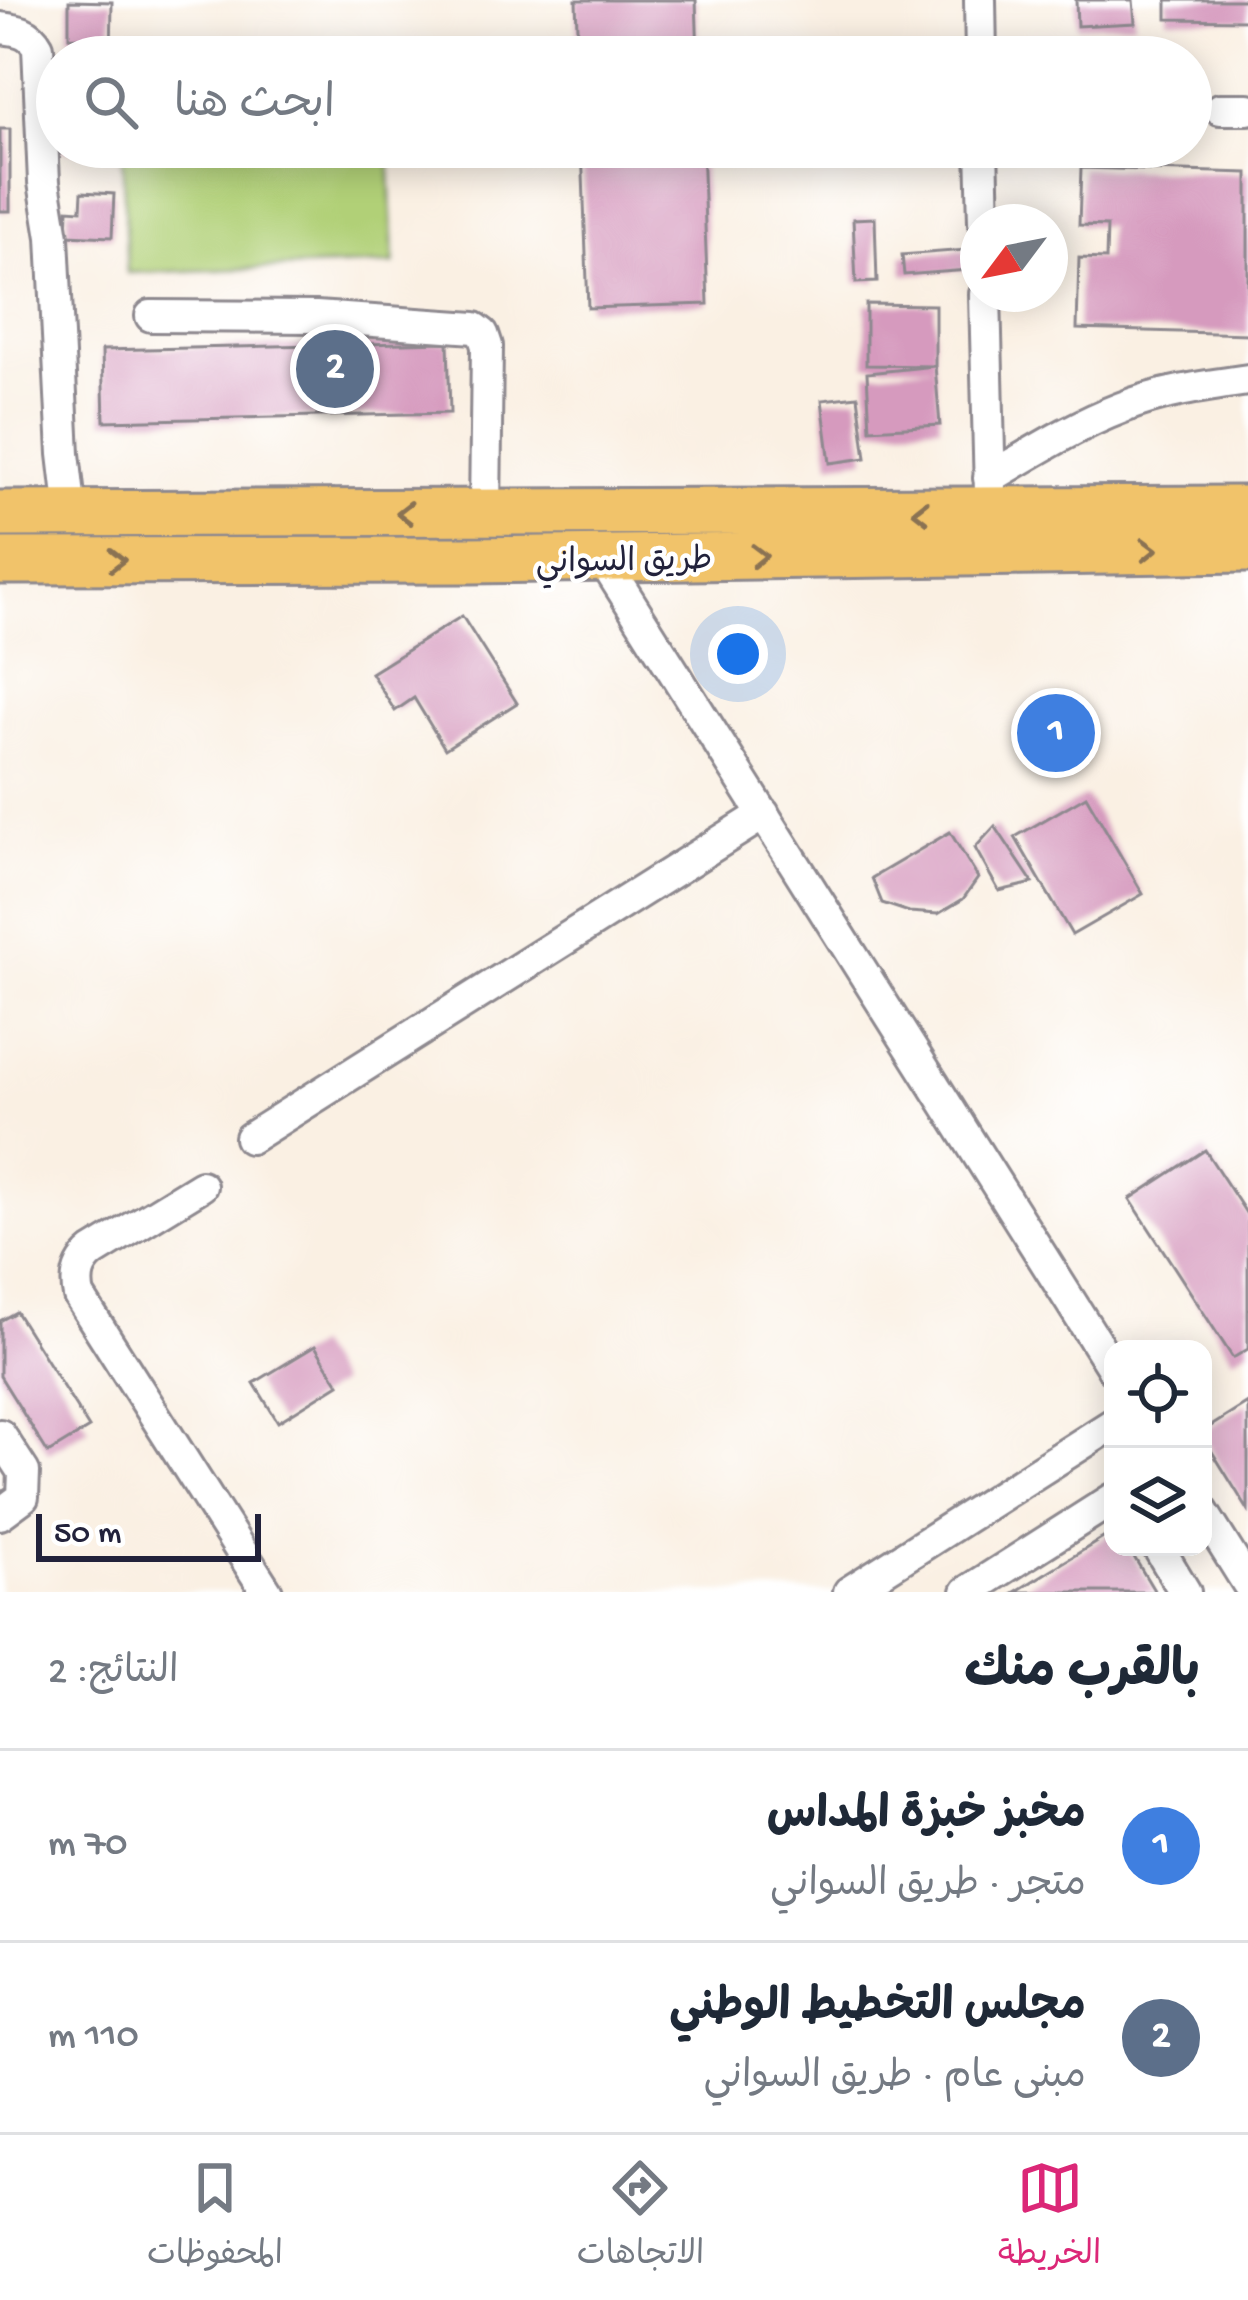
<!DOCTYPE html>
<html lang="ar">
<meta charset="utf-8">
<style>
body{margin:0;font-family:"Gochi Hand","Playpen Sans Arabic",sans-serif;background:#f2f2f3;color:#1f2937;direction:rtl}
.controls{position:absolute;right:36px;bottom:36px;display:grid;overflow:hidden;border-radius:24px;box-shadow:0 6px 30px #0003}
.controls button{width:108px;height:108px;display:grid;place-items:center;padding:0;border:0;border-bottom:3px solid #e0e1e3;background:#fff;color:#1f2937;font:60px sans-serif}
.compass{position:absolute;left:960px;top:204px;width:108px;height:108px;border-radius:50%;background:#fff;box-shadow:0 6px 30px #0003;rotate:238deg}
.scale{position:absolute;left:36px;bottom:30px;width:225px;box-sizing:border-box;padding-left:12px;border:6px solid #22223b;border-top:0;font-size:33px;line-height:42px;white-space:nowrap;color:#22223b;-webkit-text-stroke:9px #fff;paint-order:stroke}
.you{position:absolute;left:738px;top:654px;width:42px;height:42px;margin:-30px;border:9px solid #fff;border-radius:50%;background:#1a73e8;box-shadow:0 0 0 18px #1a73e833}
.badge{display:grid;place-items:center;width:78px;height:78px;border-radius:50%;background:#db2777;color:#fff;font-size:39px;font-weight:700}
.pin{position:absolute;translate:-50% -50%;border:6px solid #fff;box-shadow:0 3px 12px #0006}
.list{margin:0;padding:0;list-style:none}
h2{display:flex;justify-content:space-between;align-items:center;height:156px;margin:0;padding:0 48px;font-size:51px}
h2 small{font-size:39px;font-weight:400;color:#747a83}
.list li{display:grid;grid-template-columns:78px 1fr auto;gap:36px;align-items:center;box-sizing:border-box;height:192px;padding:0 48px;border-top:3px solid #e0e1e3}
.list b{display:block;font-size:45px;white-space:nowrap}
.list p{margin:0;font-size:39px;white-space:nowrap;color:#747a83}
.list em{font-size:39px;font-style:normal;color:#747a83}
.icon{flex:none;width:66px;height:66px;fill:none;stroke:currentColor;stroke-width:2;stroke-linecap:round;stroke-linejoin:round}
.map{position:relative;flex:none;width:1248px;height:1592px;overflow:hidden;direction:ltr}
.search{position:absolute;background:#fff;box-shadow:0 6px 30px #0003;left:36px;right:36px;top:36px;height:132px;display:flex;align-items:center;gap:30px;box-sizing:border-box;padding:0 42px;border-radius:66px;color:#747a83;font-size:45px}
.sheet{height:540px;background:#fff}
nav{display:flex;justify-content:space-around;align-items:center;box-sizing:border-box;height:168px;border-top:3px solid #e0e1e3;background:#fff;font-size:33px;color:#747a83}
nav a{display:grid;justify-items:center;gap:6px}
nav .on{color:#db2777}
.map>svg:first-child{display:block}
</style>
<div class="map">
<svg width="1248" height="1592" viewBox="0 0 1248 1592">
<rect width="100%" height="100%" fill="#fff"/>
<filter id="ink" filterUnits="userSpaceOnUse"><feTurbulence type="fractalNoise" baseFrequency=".00833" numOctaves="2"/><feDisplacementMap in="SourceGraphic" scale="24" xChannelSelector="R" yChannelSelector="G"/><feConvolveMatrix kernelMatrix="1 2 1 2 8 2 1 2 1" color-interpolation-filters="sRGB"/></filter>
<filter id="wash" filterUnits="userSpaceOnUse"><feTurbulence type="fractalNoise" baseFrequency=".004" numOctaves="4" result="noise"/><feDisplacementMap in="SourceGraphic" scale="48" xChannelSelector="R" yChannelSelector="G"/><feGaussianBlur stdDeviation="2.7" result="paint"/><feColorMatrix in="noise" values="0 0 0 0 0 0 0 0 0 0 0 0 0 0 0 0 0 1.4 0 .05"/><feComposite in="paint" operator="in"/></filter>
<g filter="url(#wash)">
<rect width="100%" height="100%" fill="#faf0e3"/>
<path fill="#b1d077" stroke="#6a7959" stroke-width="3" d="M122 147H389L394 264 127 273Z"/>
<g id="blocks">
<path fill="#d69abe" d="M576 0H696L698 57H578Z
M1076 0H1133L1135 23 1077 26Z
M1167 0H1248V20L1167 19Z
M69 1 112 2 111 57H91L92 38 69 37Z
M0 129H10V211H0Z
M60 147H125V155L59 150Z
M582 147H702L708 304 588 308Z
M1081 168 1248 173V334L1077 329 1079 258 1106 259 1107 226 1079 225Z
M82 192 114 194 112 237 67 235 68 209 81 210Z
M875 218 877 282 856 283 853 219Z
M966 250 968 270 904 275 902 255Z
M866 304 935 305V366L866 365Z
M448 342 450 413 104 421 102 350Z
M935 366 940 425 870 429 867 373Z
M858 396 866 458 830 463 822 400Z
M462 616 517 703 445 749 414 698 395 711 371 673Z
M1086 796 1143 894 1072 935 1015 837Z
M995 826 1033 883 999 891 975 848Z
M950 832 978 878 963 899 938 914 909 912 882 903 872 878Z
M1205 1150 1248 1216V1349L1233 1358 1130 1199Z
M16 1312 89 1428 48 1453 0 1376V1321Z
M315 1346 339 1384 278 1422 254 1383Z
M1248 1403V1510L1203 1437V1431Z
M1113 1532V1547H1128L1155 1592H1015Z"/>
</g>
</g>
<g filter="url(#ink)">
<use href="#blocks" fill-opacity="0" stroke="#8e898f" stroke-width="3"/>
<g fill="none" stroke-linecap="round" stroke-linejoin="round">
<g stroke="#8e898f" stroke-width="36">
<path id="minor" d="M980 0 981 57
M0 28C17 30 29 31 38 47L44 182 53 237 64 454 71 514
M1220 109H1248
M982 147 984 222
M985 294 990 493
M151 316 316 317 475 328 483 334 487 346 485 513
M989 478C1032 453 1074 426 1121 408 1161 392 1205 386 1248 380
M602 558 1113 1369
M250 1138 764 814
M201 1186 93 1252C78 1264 75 1278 79 1296L267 1592
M0 1435 24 1472 23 1497 0 1514
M1203 1512 1248 1584
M1158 1547 1185 1592
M849 1592 1113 1424
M967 1592 1113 1499"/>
</g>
<g stroke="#8e898f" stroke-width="51">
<path id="highway" d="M0 514 1248 509
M0 561 471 560 1248 549"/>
</g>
<use href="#minor" stroke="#fff" stroke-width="30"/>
<use href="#highway" stroke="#f1c36a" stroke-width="45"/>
</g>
<defs><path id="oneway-chevron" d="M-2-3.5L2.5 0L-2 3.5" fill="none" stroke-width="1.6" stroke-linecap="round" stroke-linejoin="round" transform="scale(3)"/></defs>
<g stroke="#8a7252">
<use href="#oneway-chevron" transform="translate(921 512) rotate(180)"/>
<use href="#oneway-chevron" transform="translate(405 513) rotate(180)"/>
<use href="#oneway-chevron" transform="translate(1149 550) rotate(-1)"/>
<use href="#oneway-chevron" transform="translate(759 556) rotate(-1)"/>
<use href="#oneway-chevron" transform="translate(117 560)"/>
</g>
</g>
<g text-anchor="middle" stroke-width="9" stroke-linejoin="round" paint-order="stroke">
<g font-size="33" fill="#22223b" stroke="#fff">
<text transform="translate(624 558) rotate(-1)" y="12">طريق السواني</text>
</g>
</g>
</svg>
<div class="controls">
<button><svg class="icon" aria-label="locate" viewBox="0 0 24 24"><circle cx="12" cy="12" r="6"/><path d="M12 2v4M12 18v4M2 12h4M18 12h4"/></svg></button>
<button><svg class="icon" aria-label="layers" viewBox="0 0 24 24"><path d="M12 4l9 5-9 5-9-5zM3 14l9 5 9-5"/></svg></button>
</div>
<svg class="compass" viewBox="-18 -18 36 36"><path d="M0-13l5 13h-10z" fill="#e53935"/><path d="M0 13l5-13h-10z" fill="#747a83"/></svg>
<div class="scale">50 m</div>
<div class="you"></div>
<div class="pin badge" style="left:1056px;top:733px;background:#3f7fe0">1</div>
<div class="pin badge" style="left:335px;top:369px;background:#5c6f8a">2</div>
<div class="search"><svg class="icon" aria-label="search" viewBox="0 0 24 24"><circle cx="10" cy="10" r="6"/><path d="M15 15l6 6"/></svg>ابحث هنا</div>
</div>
<section class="sheet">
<h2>بالقرب منك<small>النتائج: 2</small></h2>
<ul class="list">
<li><span class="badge" style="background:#3f7fe0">1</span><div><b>مخبز خبزة المداس</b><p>متجر · طريق السواني</p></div><em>70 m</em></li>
<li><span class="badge" style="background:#5c6f8a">2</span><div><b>مجلس التخطيط الوطني</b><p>مبنى عام · طريق السواني</p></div><em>110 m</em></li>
</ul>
</section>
<nav>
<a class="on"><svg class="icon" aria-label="map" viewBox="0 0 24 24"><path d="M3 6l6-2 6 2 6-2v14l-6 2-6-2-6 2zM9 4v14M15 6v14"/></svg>الخريطة</a>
<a><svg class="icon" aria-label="directions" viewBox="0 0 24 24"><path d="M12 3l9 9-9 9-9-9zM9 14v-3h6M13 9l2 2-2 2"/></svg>الاتجاهات</a>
<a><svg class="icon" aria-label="saved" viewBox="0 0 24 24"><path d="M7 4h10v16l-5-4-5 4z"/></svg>المحفوظات</a>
</nav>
